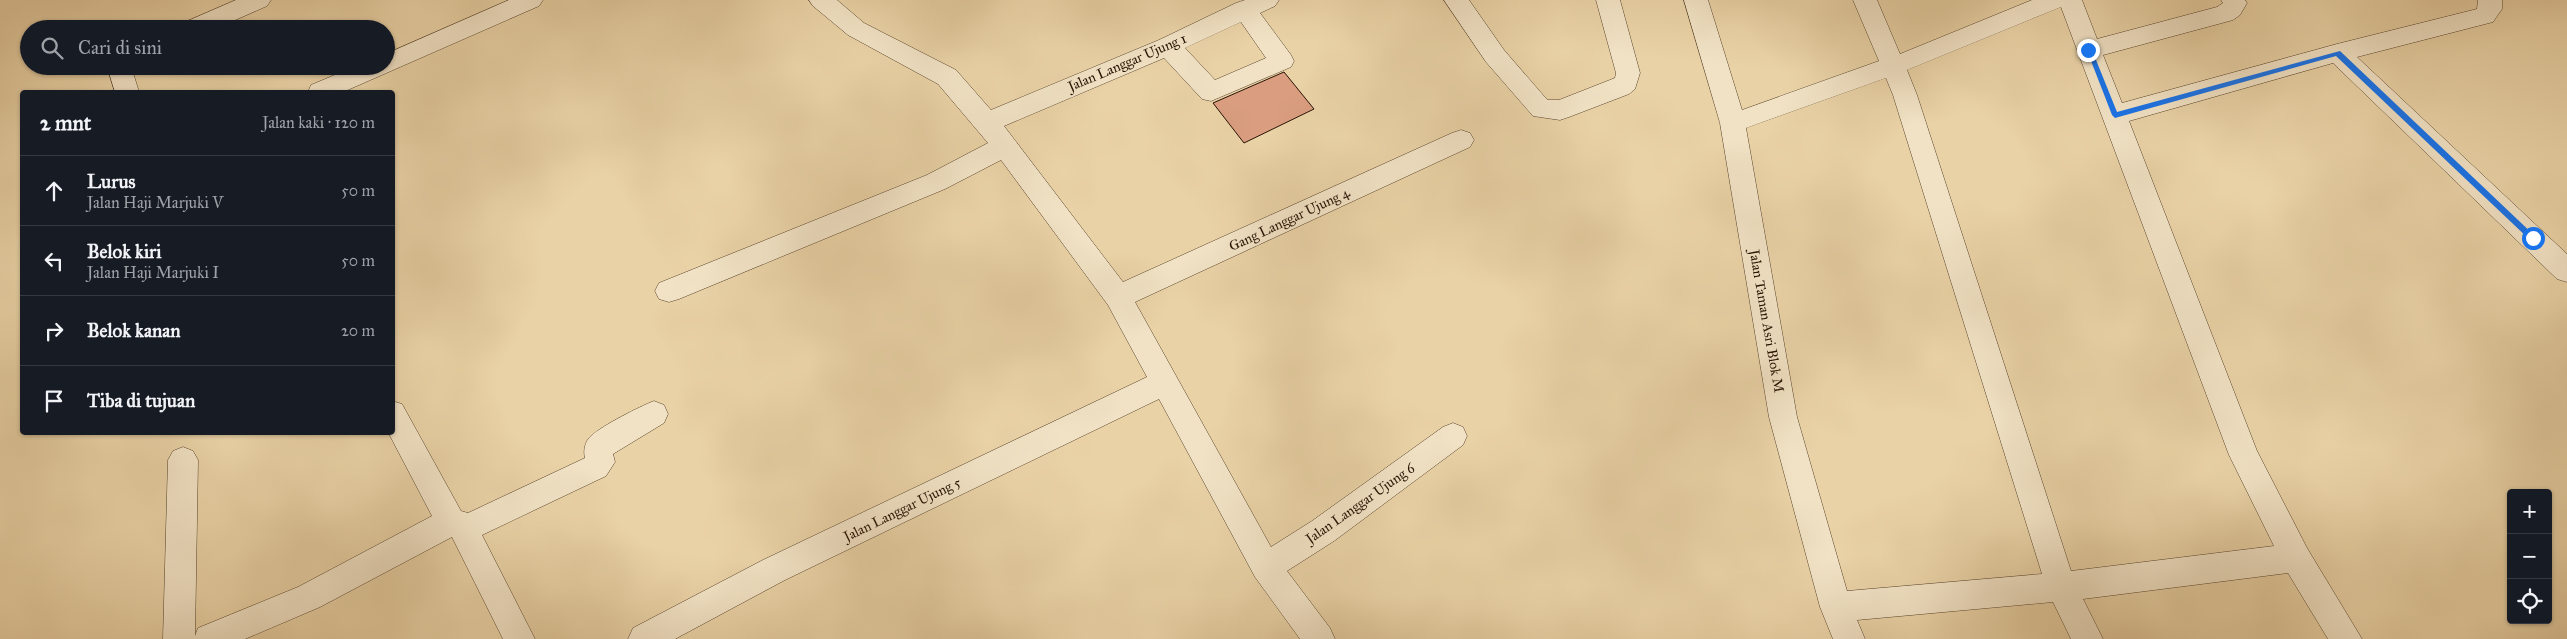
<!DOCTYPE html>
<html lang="id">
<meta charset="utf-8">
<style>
body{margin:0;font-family:"IM FELL Great Primer",serif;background:#242831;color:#f1f3f6}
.controls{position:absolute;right:15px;bottom:15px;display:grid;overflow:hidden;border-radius:5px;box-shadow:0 1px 4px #0004}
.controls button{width:45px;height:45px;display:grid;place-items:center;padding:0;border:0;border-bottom:1px solid #363941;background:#171b24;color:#f1f3f6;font:25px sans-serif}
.stop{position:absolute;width:15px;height:15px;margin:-11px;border:4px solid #1a73e8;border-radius:50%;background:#fff}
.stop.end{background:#1a73e8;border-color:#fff;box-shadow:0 1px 5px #0008}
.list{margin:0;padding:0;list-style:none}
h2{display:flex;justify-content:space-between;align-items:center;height:65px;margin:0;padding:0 20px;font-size:21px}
h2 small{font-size:16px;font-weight:400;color:#9ea1a6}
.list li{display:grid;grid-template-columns:32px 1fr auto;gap:15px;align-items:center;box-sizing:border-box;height:70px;padding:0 20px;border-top:1px solid #363941}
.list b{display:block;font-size:19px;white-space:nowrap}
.list p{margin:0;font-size:16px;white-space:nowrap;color:#9ea1a6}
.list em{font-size:16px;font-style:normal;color:#9ea1a6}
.icon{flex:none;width:28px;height:28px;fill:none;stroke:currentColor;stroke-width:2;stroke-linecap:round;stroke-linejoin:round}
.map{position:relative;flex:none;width:2567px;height:639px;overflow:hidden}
.search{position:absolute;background:#171b24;box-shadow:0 1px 4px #0004;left:20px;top:20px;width:375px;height:55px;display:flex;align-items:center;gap:12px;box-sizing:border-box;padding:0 18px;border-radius:28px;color:#9ea1a6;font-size:19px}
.panel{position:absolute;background:#171b24;box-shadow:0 1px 4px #0004;left:20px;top:90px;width:375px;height:345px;border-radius:5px}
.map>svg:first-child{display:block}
</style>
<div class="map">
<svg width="2567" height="639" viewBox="0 0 2567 639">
<rect width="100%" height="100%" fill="#e9d2a6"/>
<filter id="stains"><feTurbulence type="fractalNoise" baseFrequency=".004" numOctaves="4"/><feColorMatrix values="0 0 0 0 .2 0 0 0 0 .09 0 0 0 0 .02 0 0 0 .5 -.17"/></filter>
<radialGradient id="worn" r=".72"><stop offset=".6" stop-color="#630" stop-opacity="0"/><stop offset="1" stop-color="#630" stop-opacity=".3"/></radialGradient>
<path fill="#da9d80" stroke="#281304" d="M1284 72 1314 109 1244 143 1213 103Z"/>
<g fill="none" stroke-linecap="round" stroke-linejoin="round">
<g stroke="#58432c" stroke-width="1">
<path id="minor" d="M236 0H271L267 6 215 29H179L183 23Z
M509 0H543L539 6 343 92H308L311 85 356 66H386V54Z
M809 0H837L864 23 956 70 991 110 1159 40 1236 3 1245 0H1279L1275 6 1260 13 1291 55 1294 61 1291 67 1211 101 1202 99 1164 58 1004 126 1123 282 1452 133 1461 130 1470 133 1474 140 1470 147 1135 302 1271 547 1312 521 1443 427 1453 423 1463 427 1467 436 1463 445 1334 541 1287 571 1330 628 1335 639H1300L1255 577 1159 399 785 580 675 639H628L633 628 763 560 1147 377 1108 305 1001 160 945 189 679 299 669 302 659 299 655 291 659 283 927 175 988 143 938 84 848 35 813 6ZM1241 22 1266 58 1215 80 1185 48Z
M1444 0H1469L1504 50 1543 95 1548 100H1559L1615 78 1616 73 1596 0H1620L1640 73 1635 89 1629 94 1569 117 1560 120 1533 116 1486 62Z
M1684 0H1708L1742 110 1879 61 1853 0H1877L1900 54 2032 0H2082L2097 39 2217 7 2223 3 2221 0H2245L2247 3 2240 15 2233 20 2103 55 2122 103 2337 44 2477 9 2478 0H2502V9L2493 22 2357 57 2567 254V282L2557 279 2333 63 2129 121 2257 451 2307 548 2362 639H2328L2288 573 2083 599 2103 639H2071L2053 602 1857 620 1865 639H1833L1820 607 1769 417 1720 123ZM2061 7 2229 455 2274 546 2071 571 1917 95 1907 70ZM1886 78 1893 95 2042 574 1847 591 1797 417 1746 128Z
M107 66H131L139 92H115Z
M392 401 402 404 461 511 468 513 585 458C583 451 585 441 591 436 603 425 639 407 654 401L664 405 668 414 664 423 613 454 615 462 606 476 482 535 535 639H503L452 537 320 607 245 639H163L168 460 173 451 183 447 193 451 198 460 195 636 198 628 298 587 432 516 388 432H392Z"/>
</g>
<use href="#minor" fill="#f1e2c5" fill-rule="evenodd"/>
</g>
<path fill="#1a73e8" d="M2086 48 2092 50 2117 112 2340 51 2537 238 2530 240 2336 56 2115 118 2112 115Z"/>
<g text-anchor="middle" stroke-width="4" stroke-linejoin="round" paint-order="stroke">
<g font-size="14" fill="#281304" stroke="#f1e2c5">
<text transform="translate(1127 62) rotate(-23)" y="5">Jalan Langgar Ujung 1</text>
<text transform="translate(1289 219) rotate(-25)" y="5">Gang Langgar Ujung 4</text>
<text transform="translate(1767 321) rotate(80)" y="5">Jalan Taman Asri Blok M</text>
<text transform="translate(1360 503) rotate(-35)" y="5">Jalan Langgar Ujung 6</text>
<text transform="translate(902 509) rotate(-26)" y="5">Jalan Langgar Ujung 5</text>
</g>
</g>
<rect width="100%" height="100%" filter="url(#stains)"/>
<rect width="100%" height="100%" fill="url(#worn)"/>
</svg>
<div class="controls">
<button>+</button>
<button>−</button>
<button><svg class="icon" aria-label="locate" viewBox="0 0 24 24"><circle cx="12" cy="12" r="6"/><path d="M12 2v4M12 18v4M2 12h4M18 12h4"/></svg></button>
</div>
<div class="stop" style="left:2533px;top:238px"></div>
<div class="stop end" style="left:2088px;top:50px"></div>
<div class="search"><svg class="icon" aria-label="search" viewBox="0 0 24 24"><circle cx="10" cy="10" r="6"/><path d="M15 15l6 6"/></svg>Cari di sini</div>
<section class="panel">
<h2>2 mnt<small>Jalan kaki · 120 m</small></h2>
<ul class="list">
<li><svg class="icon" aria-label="ahead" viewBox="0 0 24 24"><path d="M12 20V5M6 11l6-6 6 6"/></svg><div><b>Lurus</b><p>Jalan Haji Marjuki V</p></div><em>50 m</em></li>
<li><svg class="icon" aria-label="left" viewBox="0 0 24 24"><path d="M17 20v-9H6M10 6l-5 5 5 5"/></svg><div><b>Belok kiri</b><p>Jalan Haji Marjuki I</p></div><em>50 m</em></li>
<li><svg class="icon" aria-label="right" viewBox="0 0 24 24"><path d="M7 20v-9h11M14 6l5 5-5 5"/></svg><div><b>Belok kanan</b></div><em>20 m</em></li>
<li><svg class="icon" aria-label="arrive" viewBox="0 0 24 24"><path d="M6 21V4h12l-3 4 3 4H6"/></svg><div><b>Tiba di tujuan</b></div></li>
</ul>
</section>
</div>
